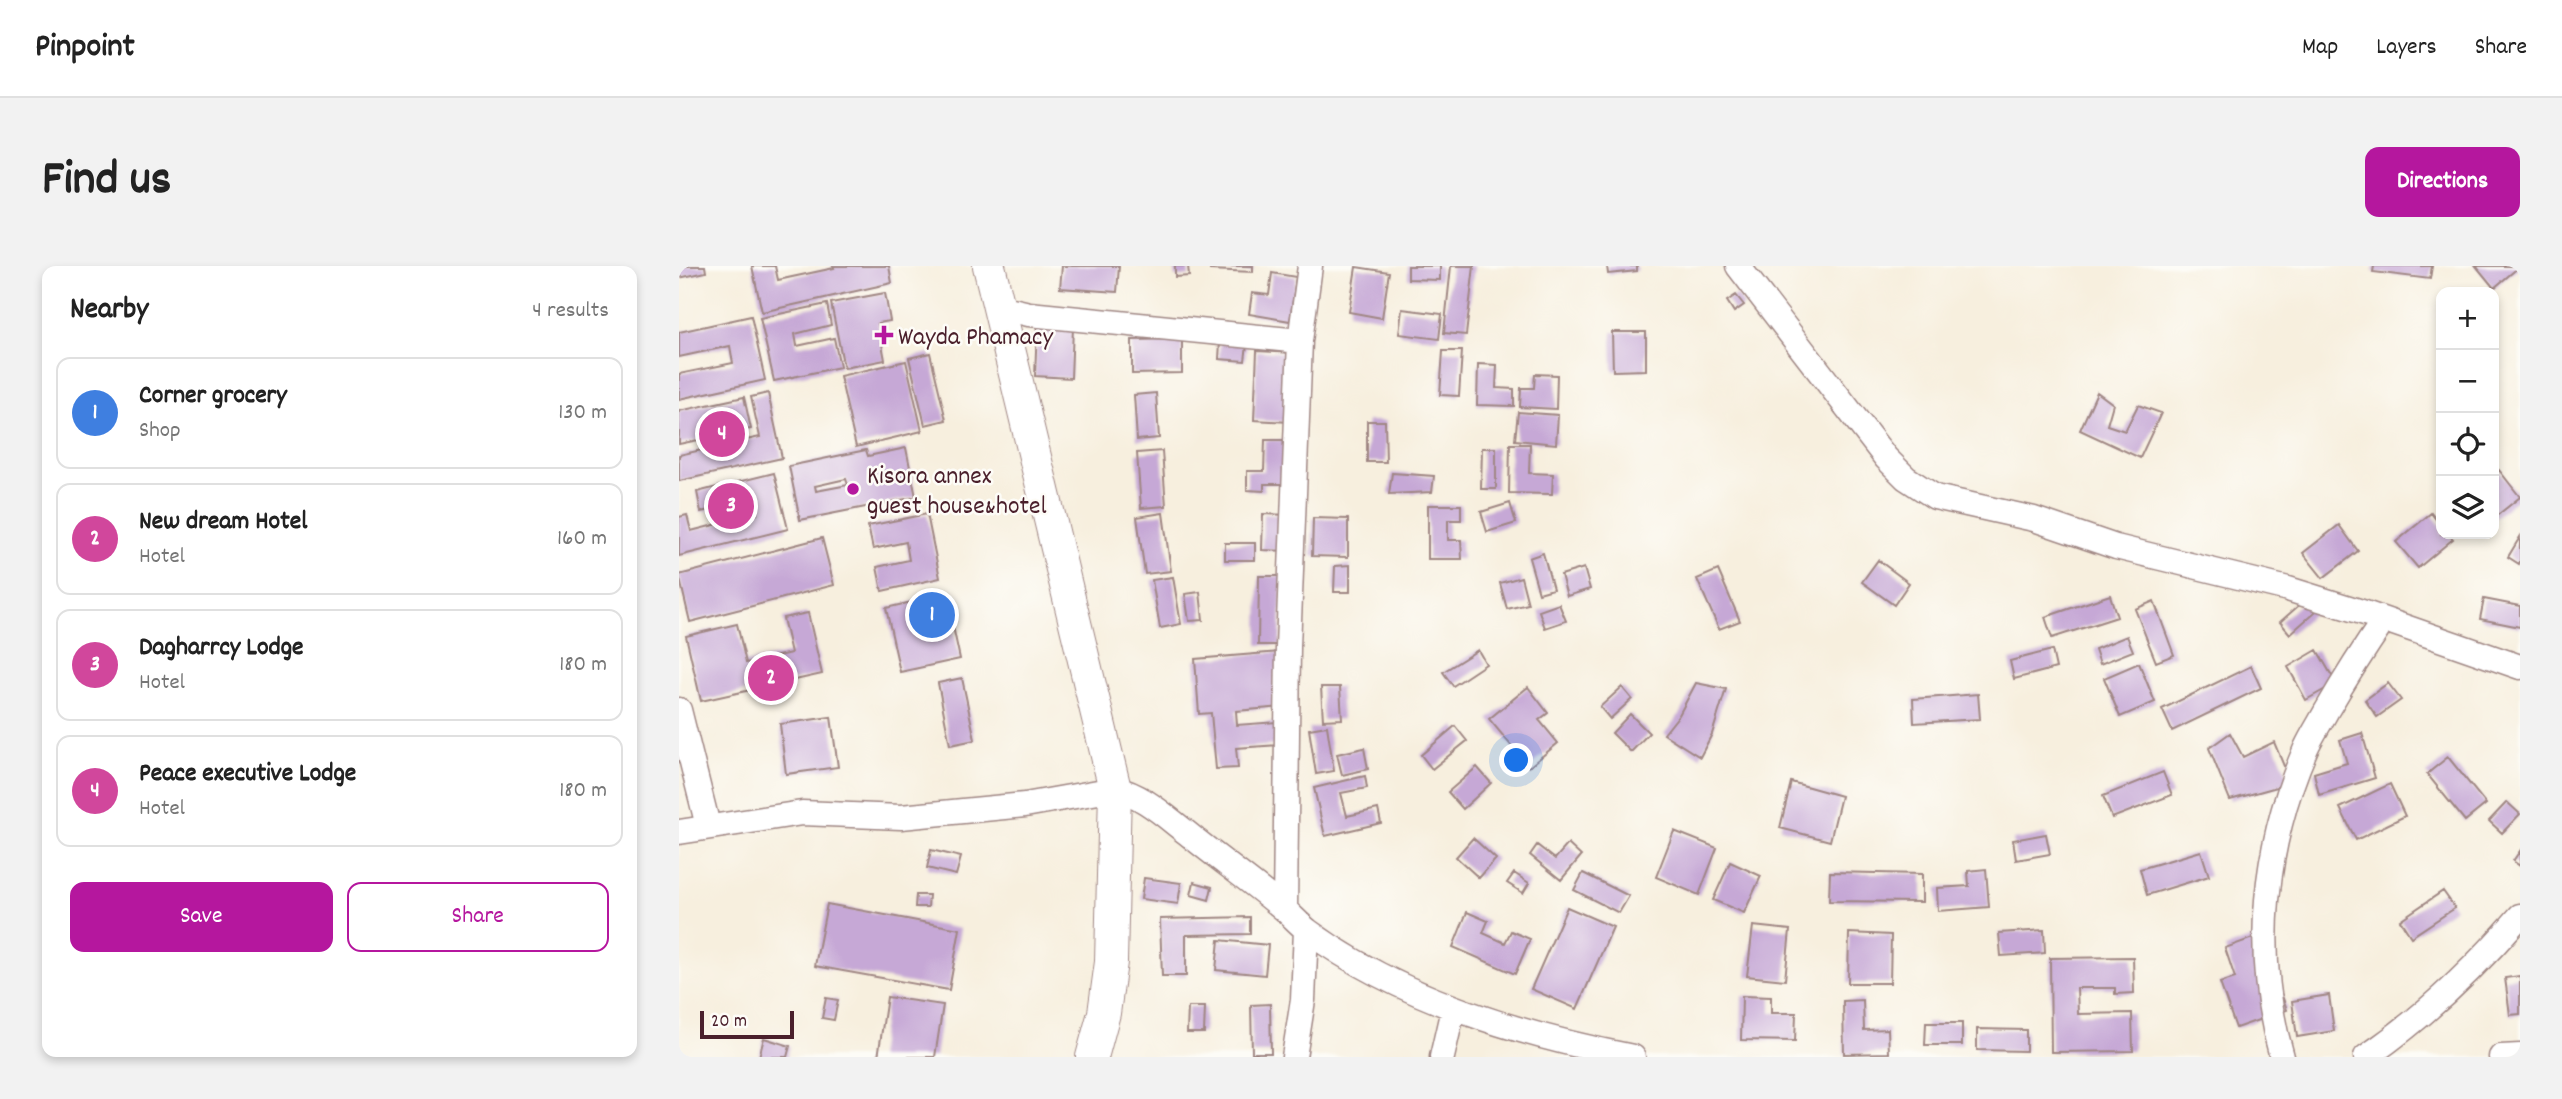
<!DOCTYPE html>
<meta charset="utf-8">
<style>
body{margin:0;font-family:Dekko,sans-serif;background:#f2f2f2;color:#222}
.controls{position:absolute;right:21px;top:21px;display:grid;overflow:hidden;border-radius:14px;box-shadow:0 4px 10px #0003}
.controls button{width:63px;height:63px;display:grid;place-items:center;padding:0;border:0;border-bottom:2px solid #e0e0e0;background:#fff;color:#222;font:35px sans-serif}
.scale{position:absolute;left:21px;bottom:18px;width:94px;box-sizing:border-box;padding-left:7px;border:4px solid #4a1f2b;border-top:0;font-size:19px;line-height:24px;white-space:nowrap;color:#4a1f2b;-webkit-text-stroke:5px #fdfcf7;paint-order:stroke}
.you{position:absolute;left:838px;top:495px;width:24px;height:24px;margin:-18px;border:5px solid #fff;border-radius:50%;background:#1a73e8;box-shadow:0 0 0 10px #1a73e833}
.badge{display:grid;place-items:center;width:46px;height:46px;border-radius:50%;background:#b5179e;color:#fff;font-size:23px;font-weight:700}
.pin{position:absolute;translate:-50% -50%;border:4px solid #fff;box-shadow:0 2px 7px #0006}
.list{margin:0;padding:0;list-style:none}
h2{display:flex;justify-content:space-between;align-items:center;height:91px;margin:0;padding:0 28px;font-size:30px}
h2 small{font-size:23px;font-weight:400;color:#767676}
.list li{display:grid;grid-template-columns:46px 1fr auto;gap:21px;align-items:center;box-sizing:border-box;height:112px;margin:0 14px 14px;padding:0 14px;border:2px solid #e0e0e0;border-radius:14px}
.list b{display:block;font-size:26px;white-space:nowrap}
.list p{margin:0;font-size:23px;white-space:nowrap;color:#767676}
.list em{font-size:23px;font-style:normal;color:#767676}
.actions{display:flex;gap:14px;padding:21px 28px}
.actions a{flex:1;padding:16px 0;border:2px solid #b5179e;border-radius:14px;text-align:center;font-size:24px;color:#b5179e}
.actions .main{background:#b5179e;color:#fff}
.icon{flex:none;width:38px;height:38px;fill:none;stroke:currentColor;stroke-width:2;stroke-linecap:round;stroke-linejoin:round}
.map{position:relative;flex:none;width:1841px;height:791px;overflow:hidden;border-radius:14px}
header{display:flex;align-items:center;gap:42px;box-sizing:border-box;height:98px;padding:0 35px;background:#fff;border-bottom:2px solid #e0e0e0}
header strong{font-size:33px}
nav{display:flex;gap:38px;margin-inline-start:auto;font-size:24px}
.intro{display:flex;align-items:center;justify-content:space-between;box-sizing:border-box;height:168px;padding:0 42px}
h1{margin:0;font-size:49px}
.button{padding:18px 32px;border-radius:14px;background:#b5179e;color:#fff;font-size:24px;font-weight:700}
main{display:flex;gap:42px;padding:0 42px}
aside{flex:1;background:#fff;border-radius:14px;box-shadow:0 4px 10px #0003}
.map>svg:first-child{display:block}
</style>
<header>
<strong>Pinpoint</strong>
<nav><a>Map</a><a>Layers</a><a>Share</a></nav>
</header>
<div class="intro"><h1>Find us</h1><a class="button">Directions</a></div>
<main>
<aside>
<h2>Nearby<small>4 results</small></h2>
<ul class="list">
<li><span class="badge" style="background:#3f7fe0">1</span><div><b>Corner grocery</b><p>Shop</p></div><em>130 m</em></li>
<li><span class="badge" style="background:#d1479c">2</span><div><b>New dream Hotel</b><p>Hotel</p></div><em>160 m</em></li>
<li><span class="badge" style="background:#d1479c">3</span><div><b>Dagharrcy Lodge</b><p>Hotel</p></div><em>180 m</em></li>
<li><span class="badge" style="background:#d1479c">4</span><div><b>Peace executive Lodge</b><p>Hotel</p></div><em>180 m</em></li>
</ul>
<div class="actions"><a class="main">Save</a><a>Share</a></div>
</aside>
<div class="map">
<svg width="1841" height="791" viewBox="0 0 1841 791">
<rect width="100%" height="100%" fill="#fdfcf7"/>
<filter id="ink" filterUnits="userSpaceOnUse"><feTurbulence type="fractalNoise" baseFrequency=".0143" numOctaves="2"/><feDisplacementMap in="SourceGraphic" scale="14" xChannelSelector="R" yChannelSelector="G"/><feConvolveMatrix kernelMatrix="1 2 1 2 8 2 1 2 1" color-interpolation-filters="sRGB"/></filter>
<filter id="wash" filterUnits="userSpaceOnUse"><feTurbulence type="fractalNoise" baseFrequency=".00686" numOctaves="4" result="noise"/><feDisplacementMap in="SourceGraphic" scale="28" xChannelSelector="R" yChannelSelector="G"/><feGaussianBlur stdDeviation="1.57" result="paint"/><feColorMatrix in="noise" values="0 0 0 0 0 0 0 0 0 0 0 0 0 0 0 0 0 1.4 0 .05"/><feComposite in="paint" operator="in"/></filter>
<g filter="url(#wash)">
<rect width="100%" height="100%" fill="#f7efde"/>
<g id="blocks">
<path fill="#c6a8d6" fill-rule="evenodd" d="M0 0H26L27 6 0 12Z
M73 0H96L99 14 155 2 154 0H210L213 17 83 46Z
M383 0H440L438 26 381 22Z
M496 0H509L510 10 496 11Z
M531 0H574V6L531 4Z
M729 0H761V14L729 13Z
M772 0H795L787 69 765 67Z
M928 0H958V5L929 8Z
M1695 0H1753L1751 13 1694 6Z
M1797 0H1841L1815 22Z
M677 1 710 6 703 52 670 46Z
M593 7 617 11 611 55 570 48 573 27 590 29Z
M206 27 211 55 199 57 206 94 165 102 152 37Z
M1057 29 1065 39 1055 46 1048 35Z
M148 38 152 59 116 68 118 80 155 72 161 101 95 115 81 52Z
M723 43 763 48 760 73 720 68Z
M72 50 86 114 0 133V108L54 97 51 80 0 91V66Z
M358 60 394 61 392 112 356 110Z
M933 66H967V104L934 105Z
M503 73V107L453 108V74Z
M541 76 568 78 566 95 540 93Z
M578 85 615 87 611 156 575 154Z
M764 85H783L780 130 761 129Z
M251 87 267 154 246 159 230 92Z
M227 95 243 165 177 181 161 110Z
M799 98 818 99 817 122 835 123V140L798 139Z
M856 108 878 109 877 143 841 141 842 122H855Z
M1418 126 1434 138 1428 159 1446 165 1459 139 1482 147 1461 192 1401 164Z
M89 127 103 192 0 215V189L81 171 72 131Z
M477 127 480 172 458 174 455 129Z
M65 131 72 163 0 178V145Z
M839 146 879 149 877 178 836 174Z
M688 155H706L707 196H688Z
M586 174H609L608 218H585V225L568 224V205H585Z
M831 178H851L850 207 874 208 873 228 830 227Z
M227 182 237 231 121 254 110 200 187 184 189 190ZM167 213 169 219 137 225 136 220Z
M803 182H817V223H802Z
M483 185 487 240 462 242 458 187Z
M1820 204 1841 231 1815 252V208Z
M95 207 109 263 0 290V251L8 249 12 265 78 248 74 233 22 246 18 226Z
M713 207 755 210 753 226 710 228Z
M831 237 837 257 808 266 802 246Z
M749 239H782V254H769V274H782L783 293H749Z
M484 247 492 305 466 308 458 251Z
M1752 247 1762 260V268H1769L1774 273 1739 302 1717 276Z
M248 248 261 312 203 325 198 301 230 294 227 276 194 283 189 260Z
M584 248 611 249 610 285 583 284Z
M634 252 669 253V291L633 290Z
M1660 259 1679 285 1644 312 1624 287Z
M1841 271V296L1840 298 1829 291Z
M143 272 155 319 11 356 0 309Z
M546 277H576V294H546Z
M864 287 874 323 860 327 850 292Z
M1199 294 1230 317 1215 339 1183 316Z
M671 299V326H655L656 300Z
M905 302 911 323 888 330 882 309Z
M1039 304 1061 355 1040 363 1018 313Z
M580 310H603L601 379H579Z
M494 311 502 358 481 362 473 314Z
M842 311 849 338 828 343 821 317Z
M521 326 524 354 510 355 506 328Z
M267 328 281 393 221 406 207 342Z
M1431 329 1438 351 1373 372 1366 351Z
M1805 333 1841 340V361L1801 353Z
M1626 334 1636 346 1611 368 1601 356Z
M1475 335 1495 389 1477 396 1456 343Z
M880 338 887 355 866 362 860 345Z
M129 347 143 408 22 435 7 370 58 358 67 397 112 387 104 352Z
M1448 370 1454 385 1421 398 1416 383Z
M799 384 807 398 774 420 764 406Z
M1373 384 1377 402 1335 413 1331 395Z
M1638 384 1657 417 1627 434 1609 401Z
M601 386 605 441 557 445 558 459 598 456 600 479 557 482 559 502 537 503 532 447 520 448 516 393Z
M1460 397 1476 436 1441 451 1425 412Z
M1572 400 1582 422 1493 465 1483 443Z
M283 412 296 474 271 479 259 417Z
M1017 417 1047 423 1033 468 1021 491 985 468 1000 449Z
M1709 417 1722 434 1698 451 1686 434Z
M642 421H661L663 453 644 454Z
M849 421 869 447 860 454 879 477 850 501 810 453Z
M943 421 953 433 931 453 921 441Z
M1299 428 1301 453 1235 457 1234 433Z
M951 448 970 467 952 486 933 467Z
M152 451 159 501 107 508 101 458Z
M648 460 655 505 637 508 630 463Z
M776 460 788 475 753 503 742 489Z
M1551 467 1564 491 1595 476 1612 517 1551 534 1530 482Z
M1683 467 1696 512 1640 529 1635 507 1668 497 1661 474Z
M685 482 689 503 663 509 658 488Z
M1769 491 1807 538 1786 555 1748 508Z
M798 501 812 517 784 543 769 526Z
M1484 506 1493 529 1433 552 1424 530Z
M686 510 688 522 662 527 668 550 699 543 702 557 646 570 635 522Z
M1112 516 1162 530 1151 575 1101 562Z
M1711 518 1726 550 1677 574 1661 542Z
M1828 536 1841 548 1823 567 1810 555Z
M995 565 1038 582 1020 629 977 611Z
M1367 568 1371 588 1337 594 1334 574Z
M794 572 817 593 800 612 777 591Z
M889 578 902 590 882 614 851 589 858 579 876 593Z
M252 584 282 591 277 609 248 602Z
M1522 585 1530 610 1468 629 1461 603Z
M1841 585V600L1834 595Z
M1051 596 1082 610 1065 647 1034 634Z
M1307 603 1310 641 1259 645 1258 622 1290 620 1289 605Z
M1151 606 1243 608V636L1150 635Z
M835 607 850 617 844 627 828 617Z
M904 607 950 630 940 647 895 624Z
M465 612 502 617 499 638 462 633Z
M515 616 533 621 530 634 512 629Z
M1764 625 1776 642 1732 671 1721 654Z
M237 629H250L249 641H236Z
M148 638 281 663 270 724 136 700Z
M888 641 934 661 898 743 852 723Z
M788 646 809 655 804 667 826 677 832 665 851 673 836 708 774 681Z
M571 651V668L507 669V710H483L481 653Z
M1074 660 1111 664 1106 714 1068 710Z
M1365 664 1366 687 1322 690 1320 667Z
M1170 667 1212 669 1211 717H1169Z
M1582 669 1608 744 1557 762 1541 717 1556 712 1546 682Z
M540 674 589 679 586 709 537 704Z
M1454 691 1455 727 1436 728V722H1398L1399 748 1453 747 1454 785 1372 786 1371 692Z
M1841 710V748L1831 749 1826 712Z
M1650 729 1655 765 1618 771 1613 735Z
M1063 730 1092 731V747H1117L1116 775 1062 774Z
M208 731 264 739 256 791H199Z
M147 732 159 734 155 754 143 752Z
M1184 734 1185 764 1209 763 1210 787 1165 788 1164 735Z
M591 738 592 787H573L572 739Z
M509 741H526L525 767H508Z
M1247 757H1283V779H1246Z
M1298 763 1347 764V785L1298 784Z
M85 772 111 780 108 791H80Z"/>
</g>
</g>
<g filter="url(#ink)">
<use href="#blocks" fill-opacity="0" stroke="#a08784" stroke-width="2"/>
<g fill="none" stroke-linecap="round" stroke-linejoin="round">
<g stroke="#a08784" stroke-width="27">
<path id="minor" d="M1059 0 1207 192 1227 212 1256 231 1355 253 1437 281 1609 323 1686 347 1841 401
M320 41 350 48 621 75
M0 444 29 560
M0 566 123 547 222 551 346 539 436 523C463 528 487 551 508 567 540 593 574 617 605 643 613 650 620 658 629 665 721 733 842 769 954 791
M606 643 609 381 621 75 631 0
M615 791 624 734 627 664
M763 791 774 743
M1603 791C1573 688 1585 579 1627 482 1633 469 1641 457 1648 444 1666 413 1685 383 1705 354
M1687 791C1744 752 1796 702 1841 650
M1822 791 1841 790"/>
</g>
<g stroke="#a08784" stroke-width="34">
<path id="tertiary" d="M310 0 436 523 432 696 425 747 413 791"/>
</g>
<use href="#minor" stroke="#fff" stroke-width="24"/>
<use href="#tertiary" stroke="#fff" stroke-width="32"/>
</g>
</g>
<g fill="#b5179e" stroke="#fdfcf7" stroke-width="2.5">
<path d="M201.5 58.5h7v7h7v7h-7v7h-7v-7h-7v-7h7z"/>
<circle cx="174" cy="223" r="7"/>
</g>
<g text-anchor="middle" stroke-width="5" stroke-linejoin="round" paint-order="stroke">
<g font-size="26" fill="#4a1f2b" stroke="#fdfcf7" text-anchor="start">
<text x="219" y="78">Wayda Phamacy</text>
<text x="188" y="217">Kisora annex<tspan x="188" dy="30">guest house&amp;hotel</tspan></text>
</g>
</g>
</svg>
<div class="controls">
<button>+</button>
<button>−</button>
<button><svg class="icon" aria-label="locate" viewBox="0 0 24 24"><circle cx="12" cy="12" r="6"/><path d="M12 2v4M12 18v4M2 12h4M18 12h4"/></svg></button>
<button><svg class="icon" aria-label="layers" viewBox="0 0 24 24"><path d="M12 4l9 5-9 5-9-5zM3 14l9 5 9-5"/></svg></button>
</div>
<div class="scale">20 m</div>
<div class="you"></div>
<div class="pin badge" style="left:253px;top:349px;background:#3f7fe0">1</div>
<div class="pin badge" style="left:92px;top:412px;background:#d1479c">2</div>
<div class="pin badge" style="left:52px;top:240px;background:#d1479c">3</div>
<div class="pin badge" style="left:43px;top:168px;background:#d1479c">4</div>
</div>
</main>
